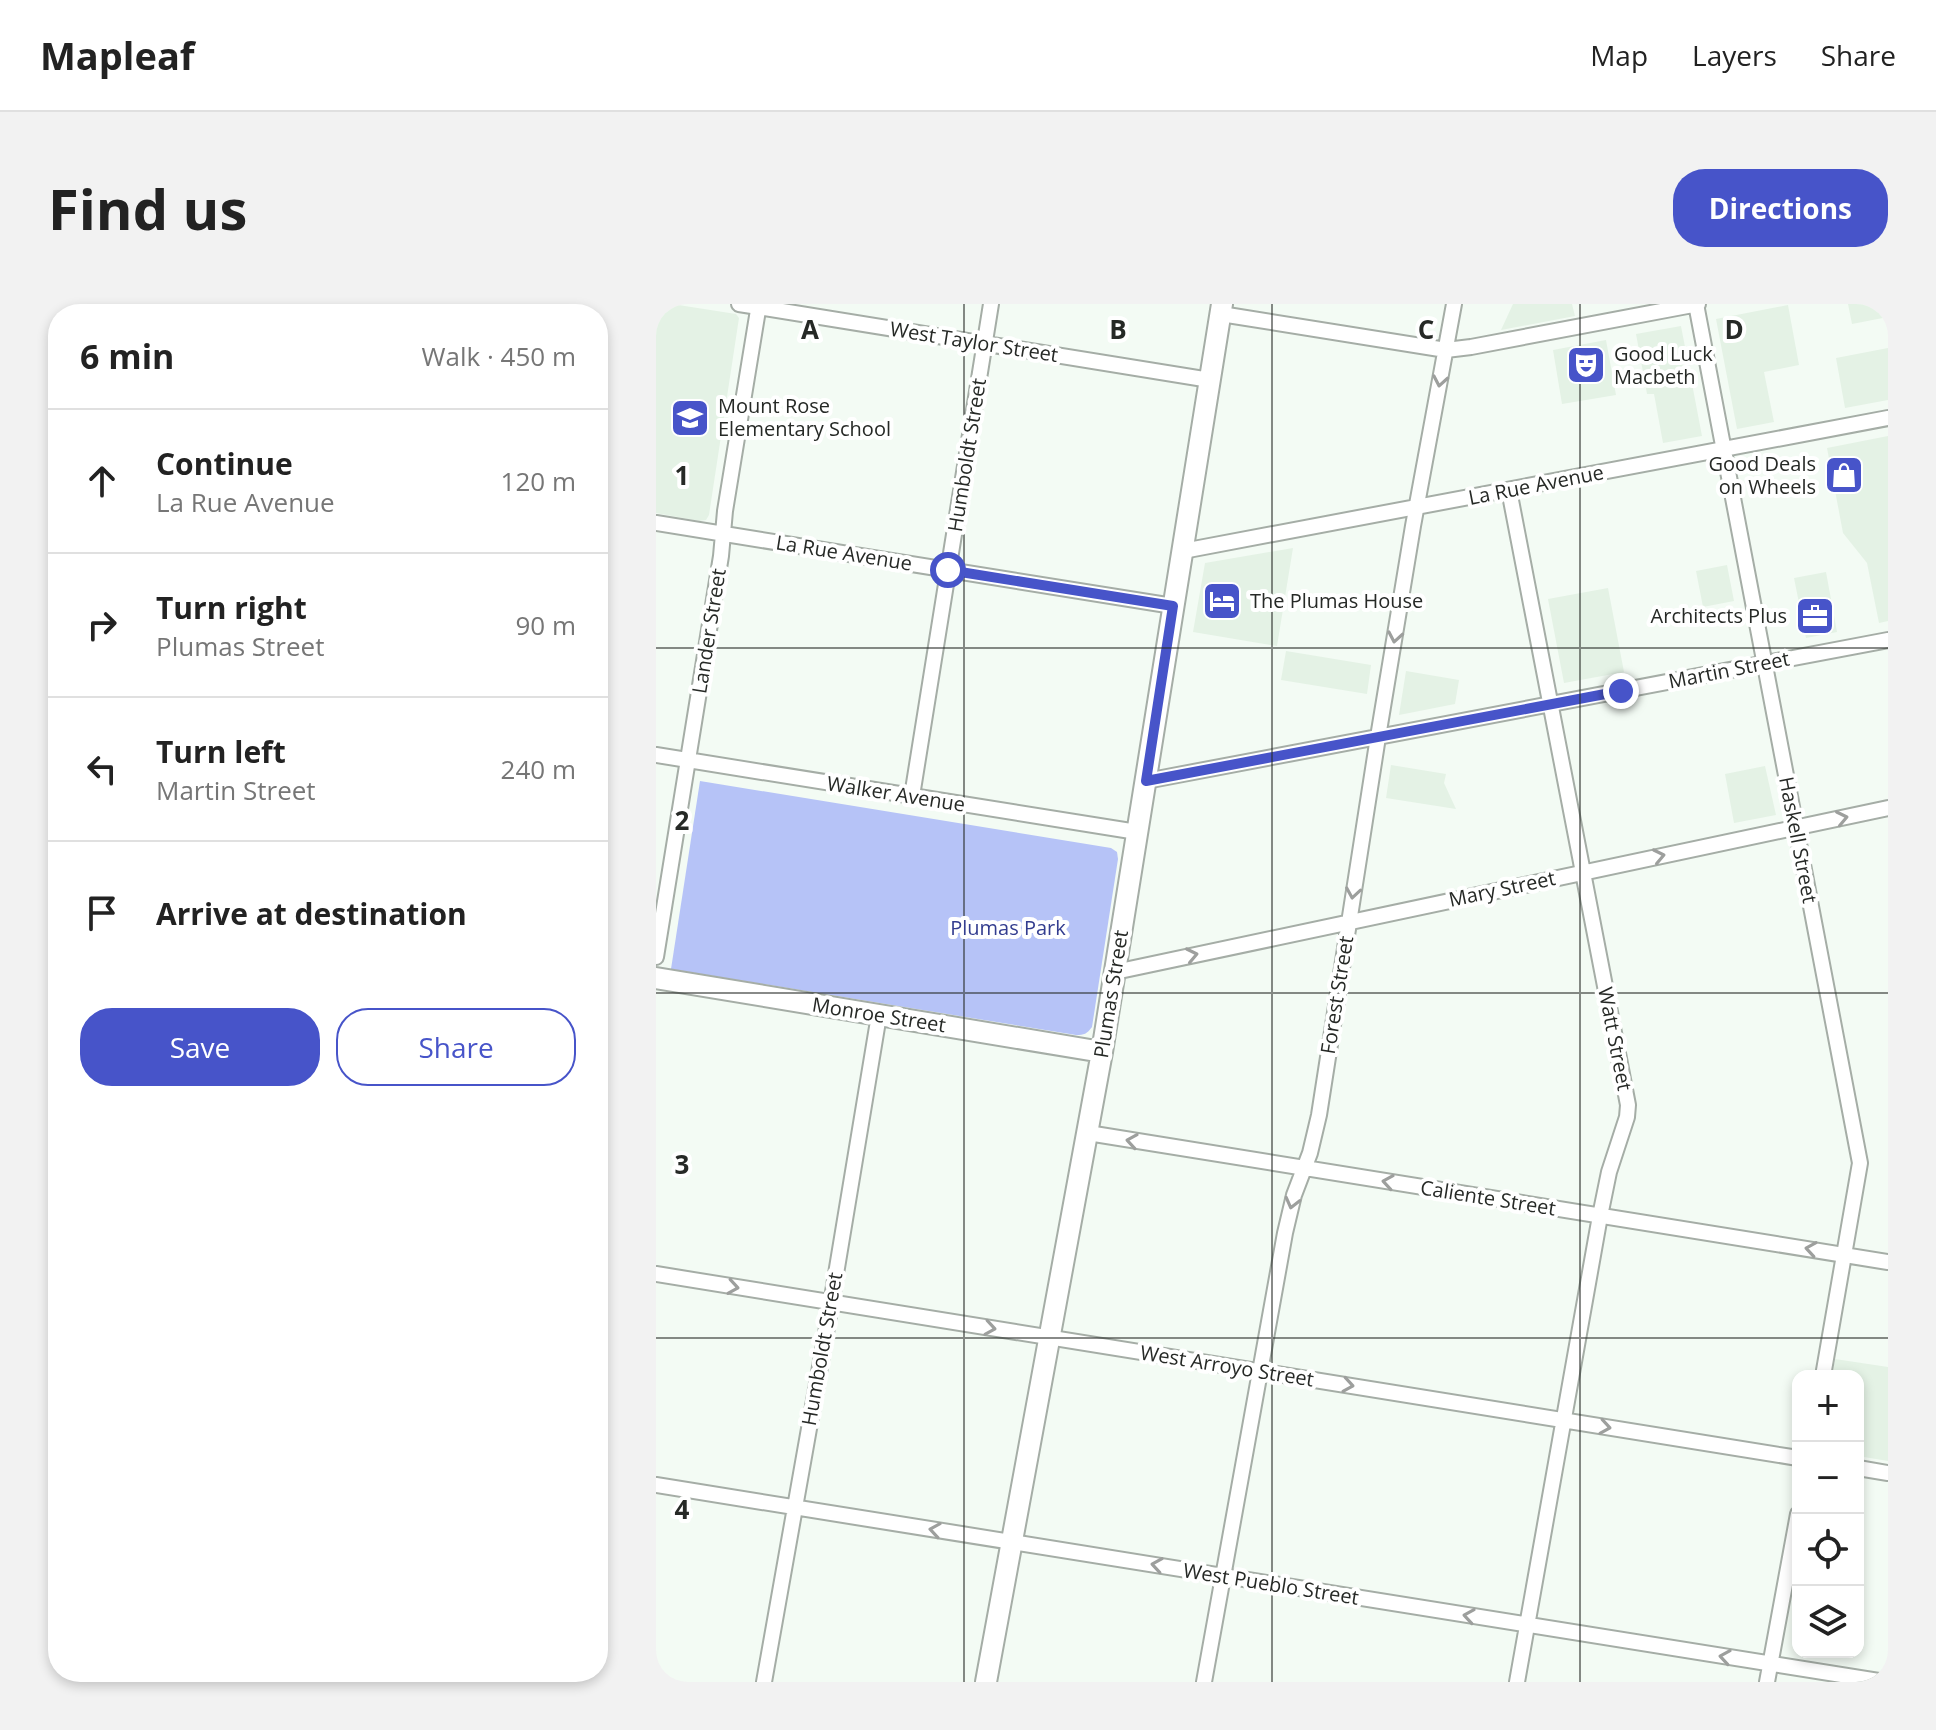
<!DOCTYPE html>
<meta charset="utf-8">
<style>
body{margin:0;font-family:"Open Sans",sans-serif;background:#f2f2f2;color:#222}
.controls{position:absolute;right:24px;bottom:24px;display:grid;overflow:hidden;border-radius:16px;box-shadow:0 4px 12px #0003}
.controls button{width:72px;height:72px;display:grid;place-items:center;padding:0;border:0;border-bottom:2px solid #e0e0e0;background:#fff;color:#222;font:40px sans-serif}
.stop{position:absolute;width:24px;height:24px;margin:-18px;border:6px solid #4754c9;border-radius:50%;background:#fff}
.stop.end{background:#4754c9;border-color:#fff;box-shadow:0 2px 8px #0008}
.list{margin:0;padding:0;list-style:none}
h2{display:flex;justify-content:space-between;align-items:center;height:104px;margin:0;padding:0 32px;font-size:34px}
h2 small{font-size:26px;font-weight:400;color:#767676}
.list li{display:grid;grid-template-columns:52px 1fr auto;gap:24px;align-items:center;box-sizing:border-box;height:144px;padding:0 32px;border-top:2px solid #e0e0e0}
.list b{display:block;font-size:30px;white-space:nowrap}
.list p{margin:0;font-size:26px;white-space:nowrap;color:#767676}
.list em{font-size:26px;font-style:normal;color:#767676}
.actions{display:flex;gap:16px;padding:24px 32px}
.actions a{flex:1;padding:18px 0;border:2px solid #4754c9;border-radius:32px;text-align:center;font-size:28px;color:#4754c9}
.actions .main{background:#4754c9;color:#fff}
.icon{flex:none;width:44px;height:44px;fill:none;stroke:currentColor;stroke-width:2;stroke-linecap:round;stroke-linejoin:round}
.map{position:relative;flex:none;width:1232px;height:1378px;overflow:hidden;border-radius:32px}
header{display:flex;align-items:center;gap:48px;box-sizing:border-box;height:112px;padding:0 40px;background:#fff;border-bottom:2px solid #e0e0e0}
header strong{font-size:38px}
nav{display:flex;gap:44px;margin-inline-start:auto;font-size:28px}
.intro{display:flex;align-items:center;justify-content:space-between;box-sizing:border-box;height:192px;padding:0 48px}
h1{margin:0;font-size:56px}
.button{padding:20px 36px;border-radius:32px;background:#4754c9;color:#fff;font-size:28px;font-weight:700}
main{display:flex;gap:48px;padding:0 48px}
aside{flex:1;background:#fff;border-radius:32px;box-shadow:0 4px 12px #0003}
.map>svg:first-child{display:block}
</style>
<header>
<strong>Mapleaf</strong>
<nav><a>Map</a><a>Layers</a><a>Share</a></nav>
</header>
<div class="intro"><h1>Find us</h1><a class="button">Directions</a></div>
<main>
<aside>
<h2>6 min<small>Walk · 450 m</small></h2>
<ul class="list">
<li><svg class="icon" aria-label="ahead" viewBox="0 0 24 24"><path d="M12 20V5M6 11l6-6 6 6"/></svg><div><b>Continue</b><p>La Rue Avenue</p></div><em>120 m</em></li>
<li><svg class="icon" aria-label="right" viewBox="0 0 24 24"><path d="M7 20v-9h11M14 6l5 5-5 5"/></svg><div><b>Turn right</b><p>Plumas Street</p></div><em>90 m</em></li>
<li><svg class="icon" aria-label="left" viewBox="0 0 24 24"><path d="M17 20v-9H6M10 6l-5 5 5 5"/></svg><div><b>Turn left</b><p>Martin Street</p></div><em>240 m</em></li>
<li><svg class="icon" aria-label="arrive" viewBox="0 0 24 24"><path d="M6 21V4h12l-3 4 3 4H6"/></svg><div><b>Arrive at destination</b></div></li>
</ul>
<div class="actions"><a class="main">Save</a><a>Share</a></div>
</aside>
<div class="map">
<svg width="1232" height="1378" viewBox="0 0 1232 1378">
<rect width="100%" height="100%" fill="#f3fbf4"/>
<path fill="#e4f2e5" d="M0 0H16L80 10 83 14 53 211 50 216 43 217 0 209Z
M857 0H916L919 12 845 26Z
M1192 0H1232V13L1196 20Z
M1132 1 1143 61 1108 68 1118 118 1081 125 1060 15Z
M1025 22 1046 132 1007 139 998 90H991L980 30Z
M950 36 960 91 906 100 897 46Z
M1232 44V96L1189 104 1180 54Z
M1232 132V317L1223 319 1211 259 1187 229 1171 144Z
M637 244 621 342 537 328 549 259Z
M1071 261 1078 297 1047 303 1040 267Z
M1170 268 1181 328 1150 334 1138 274Z
M952 284 968 368 908 379 892 295Z
M630 347 715 361 711 390 625 376Z
M750 367 803 376 799 400 743 411Z
M735 461 790 470 788 479 800 505 730 494Z
M1109 462 1120 511 1078 519 1069 470Z
M1179 1055 1232 1063V1157L1202 1152V1072H1176Z"/>
<path fill="#b6c3f7" d="M44 477 455 544 461 548 462 555 436 723C431 730 428 731 420 731L15 665Z"/>
<g fill="none" stroke-linecap="round" stroke-linejoin="round">
<g stroke="#a5ada6" stroke-width="18">
<path id="street" d="M83 0 554 76
M1040 0 1204 859 1167 1072
M565 10 790 46 815 43 1042 0
M853 186 972 801 971 813 953 868 944 912 861 1378
M0 219 517 302
M527 247 1232 114
M0 451 481 528
M490 477 1232 336
M256 492 335 0
M0 653 65 252 69 207 103 0
M459 668 1232 504
M432 829 1232 958
M0 970 1142 1154
M1202 1164 1232 1169
M0 1181 1229 1378
M108 1378 173 1012 223 711
M548 1378 629 929 638 891 654 849 663 811 722 433 757 222 798 0
M1111 1378 1142 1210"/>
</g>
<g stroke="#a5ada6" stroke-width="24">
<path id="secondary" d="M0 674 446 748
M330 1378 446 748 566 0"/>
</g>
<use href="#street" stroke="#fff" stroke-width="14"/>
<use href="#secondary" stroke="#fff" stroke-width="20"/>
</g>
<defs><path id="oneway-chevron" d="M-2-3.5L2.5 0L-2 3.5" fill="none" stroke-width="1.6" stroke-linecap="round" stroke-linejoin="round" transform="scale(2)"/></defs>
<g stroke="#9d9f9d">
<use href="#oneway-chevron" transform="translate(784 77) rotate(100)"/>
<use href="#oneway-chevron" transform="translate(739 333) rotate(100)"/>
<use href="#oneway-chevron" transform="translate(1186 514) rotate(-12)"/>
<use href="#oneway-chevron" transform="translate(1003 552) rotate(-12)"/>
<use href="#oneway-chevron" transform="translate(697 589) rotate(99)"/>
<use href="#oneway-chevron" transform="translate(536 651) rotate(-12)"/>
<use href="#oneway-chevron" transform="translate(476 837) rotate(-171)"/>
<use href="#oneway-chevron" transform="translate(732 878) rotate(-171)"/>
<use href="#oneway-chevron" transform="translate(636 899) rotate(104)"/>
<use href="#oneway-chevron" transform="translate(1155 945) rotate(-171)"/>
<use href="#oneway-chevron" transform="translate(77 983) rotate(9)"/>
<use href="#oneway-chevron" transform="translate(334 1024) rotate(9)"/>
<use href="#oneway-chevron" transform="translate(692 1081) rotate(9)"/>
<use href="#oneway-chevron" transform="translate(949 1123) rotate(9)"/>
<use href="#oneway-chevron" transform="translate(279 1226) rotate(-171)"/>
<use href="#oneway-chevron" transform="translate(501 1261) rotate(-171)"/>
<use href="#oneway-chevron" transform="translate(813 1312) rotate(-171)"/>
<use href="#oneway-chevron" transform="translate(1069 1353) rotate(-171)"/>
</g>
<g fill="none" stroke-linecap="round" stroke-linejoin="round">
<path stroke="#4754c9" stroke-width="10" d="M292 266 517 302 490 477 965 387"/>
</g>
<path fill="none" stroke="#262926" stroke-width="2" stroke-opacity="0.55" d="M308 0V1378M616 0V1378M924 0V1378M0 344H1232M0 689H1232M0 1034H1232"/>
<defs>
<g id="theatre-square" transform="scale(2)"><rect x="-9" y="-9" width="18" height="18" rx="4" fill="#4754c9" stroke="#fff"/><path d="M-5-5.5Q0-4 5-5.5V0Q5 5 0 6Q-5 5-5 0ZM-3.3-2.5H-1v1.5H-3.3ZM1-2.5H3.3v1.5H1ZM-2.8 1Q0 5.5 2.8 1Z" fill="#fff"/></g>
<g id="school-square" transform="scale(2)"><rect x="-9" y="-9" width="18" height="18" rx="4" fill="#4754c9" stroke="#fff"/><path d="M0-5L7-2L0 1L-7-2ZM-4 1L0 2.5L4 1V4Q0 6-4 4Z" fill="#fff"/></g>
<g id="shop-square" transform="scale(2)"><rect x="-9" y="-9" width="18" height="18" rx="4" fill="#4754c9" stroke="#fff"/><path d="M-5-2.5h2.3a2.7 3.5 0 0 1 5.4 0H5L5.5 6h-11ZM-1.5-2.5h3a1.5 2.3 0 0 0-3 0Z" fill="#fff"/></g>
<g id="hotel-square" transform="scale(2)"><rect x="-9" y="-9" width="18" height="18" rx="4" fill="#4754c9" stroke="#fff"/><path d="M-6-4.5h1.5V1H6V5H4.5V3h-9V5H-6ZM-4 0a1.8 1.8 0 1 1 3.6 0ZM.5 0V-2.5h3Q6-2.5 6 0Z" fill="#fff"/></g>
<g id="office-square" transform="scale(2)"><rect x="-9" y="-9" width="18" height="18" rx="4" fill="#4754c9" stroke="#fff"/><path d="M-6-3h4V-5.5h4V-3h4V5H-6ZM-1-4.5V-3h2v-1.5ZM-6 0V1H6V0Z" fill="#fff"/></g>
</defs>
<g fill-rule="evenodd">
<use href="#theatre-square" x="930" y="61"/>
<use href="#school-square" x="34" y="114"/>
<use href="#shop-square" x="1188" y="171"/>
<use href="#hotel-square" x="566" y="297"/>
<use href="#office-square" x="1159" y="312"/>
</g>
<g text-anchor="middle" stroke-width="8" stroke-linejoin="round" paint-order="stroke">
<g font-size="20" fill="#262926" stroke="#fff">
<text transform="translate(318 38) rotate(9)" y="7">West Taylor Street</text>
<text transform="translate(311 151) rotate(-81)" y="7">Humboldt Street</text>
<text transform="translate(880 181) rotate(-11)" y="7">La Rue Avenue</text>
<text transform="translate(188 249) rotate(9)" y="7">La Rue Avenue</text>
<text transform="translate(53 327) rotate(-81)" y="7">Lander Street</text>
<text transform="translate(1073 366) rotate(-11)" y="7">Martin Street</text>
<text transform="translate(240 490) rotate(9)" y="7">Walker Avenue</text>
<text transform="translate(1142 536) rotate(79)" y="7">Haskell Street</text>
<text transform="translate(846 585) rotate(-12)" y="7">Mary Street</text>
<text transform="translate(455 690) rotate(-81)" y="7">Plumas Street</text>
<text transform="translate(681 691) rotate(-81)" y="7">Forest Street</text>
<text transform="translate(223 711) rotate(9)" y="7">Monroe Street</text>
<text transform="translate(959 735) rotate(79)" y="7">Watt Street</text>
<text transform="translate(832 894) rotate(9)" y="7">Caliente Street</text>
<text transform="translate(166 1045) rotate(-80)" y="7">Humboldt Street</text>
<text transform="translate(571 1062) rotate(9)" y="7">West Arroyo Street</text>
<text transform="translate(615 1280) rotate(9)" y="7">West Pueblo Street</text>
</g>
<g font-size="20" fill="#262926" stroke="#fff" text-anchor="start">
<text x="958" y="57">Good Luck<tspan x="958" dy="23">Macbeth</tspan></text>
<text x="62" y="109">Mount Rose<tspan x="62" dy="23">Elementary School</tspan></text>
<text x="1160" y="167" text-anchor="end">Good Deals<tspan x="1160" dy="23">on Wheels</tspan></text>
<text x="594" y="304">The Plumas House</text>
<text x="1131" y="319" text-anchor="end">Architects Plus</text>
</g>
<g font-size="20" fill="#333d8f" stroke="#fff">
<text x="352" y="631">Plumas Park</text>
</g>
</g>
<g font-size="26" text-anchor="middle" font-weight="bold" fill="#262926" stroke="#fff" stroke-width="8" stroke-linejoin="round" paint-order="stroke">
<text x="154" y="35">A</text>
<text x="462" y="35">B</text>
<text x="770" y="35">C</text>
<text x="1078" y="35">D</text>
<text x="26" y="181">1</text>
<text x="26" y="526">2</text>
<text x="26" y="870">3</text>
<text x="26" y="1215">4</text>
</g>
</svg>
<div class="controls">
<button>+</button>
<button>−</button>
<button><svg class="icon" aria-label="locate" viewBox="0 0 24 24"><circle cx="12" cy="12" r="6"/><path d="M12 2v4M12 18v4M2 12h4M18 12h4"/></svg></button>
<button><svg class="icon" aria-label="layers" viewBox="0 0 24 24"><path d="M12 4l9 5-9 5-9-5zM3 14l9 5 9-5"/></svg></button>
</div>
<div class="stop" style="left:292px;top:266px"></div>
<div class="stop end" style="left:965px;top:387px"></div>
</div>
</main>
